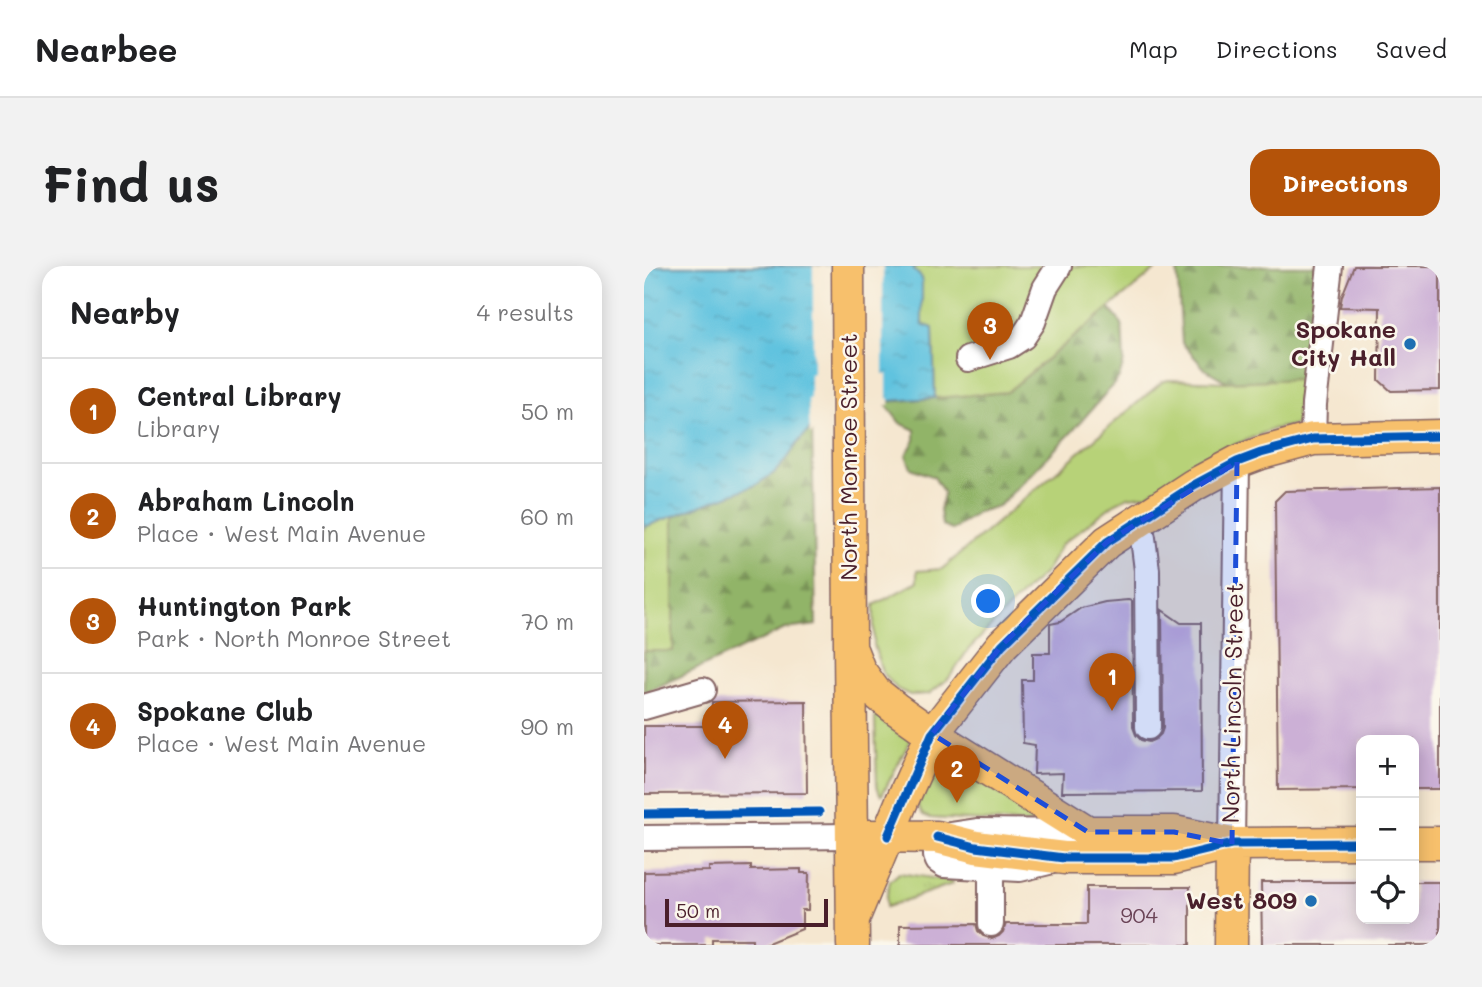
<!DOCTYPE html>
<meta charset="utf-8">
<style>
body{margin:0;font-family:Mali,sans-serif;background:#f2f2f2;color:#202124}
.controls{position:absolute;right:21px;bottom:21px;display:grid;overflow:hidden;border-radius:14px;box-shadow:0 4px 18px #0003}
.controls button{width:63px;height:63px;display:grid;place-items:center;padding:0;border:0;border-bottom:2px solid #e0e0e0;background:#fff;color:#202124;font:35px sans-serif}
.scale{position:absolute;left:21px;bottom:18px;width:163px;box-sizing:border-box;padding-left:7px;border:4px solid #4a1f2b;border-top:0;font-size:19px;line-height:24px;white-space:nowrap;color:#4a1f2b;-webkit-text-stroke:5px #fbf7ec;paint-order:stroke}
.you{position:absolute;left:345px;top:336px;width:24px;height:24px;margin:-18px;border:5px solid #fff;border-radius:50%;background:#1a73e8;box-shadow:0 0 0 10px #1a73e833}
.badge{display:grid;place-items:center;width:46px;height:46px;border-radius:50%;background:#b45309;color:#fff;font-size:23px;font-weight:700}
.pin{position:absolute;translate:-50% -58px;filter:drop-shadow(0 2px 4px #0008)}
.pin::after{content:'';position:absolute;top:37px;width:24px;height:21px;background:inherit;clip-path:polygon(0 0,100% 0,50% 100%)}
.list{margin:0;padding:0;list-style:none}
h2{display:flex;justify-content:space-between;align-items:center;height:91px;margin:0;padding:0 28px;font-size:30px}
h2 small{font-size:23px;font-weight:400;color:#757577}
.list li{display:grid;grid-template-columns:46px 1fr auto;gap:21px;align-items:center;box-sizing:border-box;height:105px;padding:0 28px;border-top:2px solid #e0e0e0}
.list b{display:block;font-size:26px;white-space:nowrap}
.list p{margin:0;font-size:23px;white-space:nowrap;color:#757577}
.list em{font-size:23px;font-style:normal;color:#757577}
.icon{flex:none;width:38px;height:38px;fill:none;stroke:currentColor;stroke-width:2;stroke-linecap:round;stroke-linejoin:round}
.map{position:relative;flex:none;width:796px;height:679px;overflow:hidden;border-radius:21px}
header{display:flex;align-items:center;gap:42px;box-sizing:border-box;height:98px;padding:0 35px;background:#fff;border-bottom:2px solid #e0e0e0}
header strong{font-size:33px}
nav{display:flex;gap:38px;margin-inline-start:auto;font-size:24px}
.intro{display:flex;align-items:center;justify-content:space-between;box-sizing:border-box;height:168px;padding:0 42px}
h1{margin:0;font-size:49px}
.button{padding:18px 32px;border-radius:21px;background:#b45309;color:#fff;font-size:24px;font-weight:700}
main{display:flex;gap:42px;padding:0 42px}
aside{flex:1;background:#fff;border-radius:21px;box-shadow:0 4px 18px #0003}
.map>svg:first-child{display:block}
</style>
<header>
<strong>Nearbee</strong>
<nav><a>Map</a><a>Directions</a><a>Saved</a></nav>
</header>
<div class="intro"><h1>Find us</h1><a class="button">Directions</a></div>
<main>
<aside>
<h2>Nearby<small>4 results</small></h2>
<ul class="list">
<li><span class="badge">1</span><div><b>Central Library</b><p>Library</p></div><em>50 m</em></li>
<li><span class="badge">2</span><div><b>Abraham Lincoln</b><p>Place · West Main Avenue</p></div><em>60 m</em></li>
<li><span class="badge">3</span><div><b>Huntington Park</b><p>Park · North Monroe Street</p></div><em>70 m</em></li>
<li><span class="badge">4</span><div><b>Spokane Club</b><p>Place · West Main Avenue</p></div><em>90 m</em></li>
</ul>
</aside>
<div class="map">
<svg width="796" height="679" viewBox="0 0 796 679">
<defs>
<pattern id="grass-tufts" width="24" height="20" patternUnits="userSpaceOnUse" patternTransform="scale(1.75)"><rect width="24" height="20" fill="#b7d278"/><path d="M3 7l-1-3M5 7V3M7 7l1-3M15 17l-1-3M17 17v-4M19 17l1-3" fill="none" stroke="#9fb468"/></pattern>
<pattern id="forest-firs" width="22" height="20" patternUnits="userSpaceOnUse" patternTransform="scale(1.75)"><rect width="22" height="20" fill="#91b468"/><path d="M5 1l3.5 6h-7zM16 11l3.5 6h-7z" fill="#789256"/></pattern>
<pattern id="water-ripples" width="26" height="14" patternUnits="userSpaceOnUse" patternTransform="scale(1.75)"><rect width="26" height="14" fill="#61c3df"/><path d="M2 4q2-2 4 0t4 0M15 11q2-2 4 0t4 0" fill="none" stroke="#56a7c0"/></pattern>
</defs>
<rect width="100%" height="100%" fill="#fbf7ec"/>
<filter id="ink" filterUnits="userSpaceOnUse"><feTurbulence type="fractalNoise" baseFrequency=".0143" numOctaves="2"/><feDisplacementMap in="SourceGraphic" scale="14" xChannelSelector="R" yChannelSelector="G"/><feConvolveMatrix kernelMatrix="1 2 1 2 8 2 1 2 1" color-interpolation-filters="sRGB"/></filter>
<filter id="wash" filterUnits="userSpaceOnUse"><feTurbulence type="fractalNoise" baseFrequency=".00686" numOctaves="4" result="noise"/><feDisplacementMap in="SourceGraphic" scale="28" xChannelSelector="R" yChannelSelector="G"/><feGaussianBlur stdDeviation="1.57" result="paint"/><feColorMatrix in="noise" values="0 0 0 0 0 0 0 0 0 0 0 0 0 0 0 0 0 1.4 0 .05"/><feComposite in="paint" operator="in"/></filter>
<g filter="url(#wash)">
<rect width="100%" height="100%" fill="#f5e7d0"/>
<path fill="url(#grass-tufts)" stroke="#807852" stroke-width="2" d="M255 607 308 615V618L242 641V633L246 615Z"/>
<path fill="url(#forest-firs)" stroke="#6e6a4a" stroke-width="2" d="M533 0H677L659 113 583 116 561 103 538 77Z
M465 42 478 58 480 95 475 112 426 168 355 240 334 246 308 264 298 259 296 244 300 227 290 211 267 202 262 189 271 174V164L256 157 240 136 363 126Z
M168 161 172 359 141 363 0 427V385H29V250L111 219 130 207 143 193 155 175Z"/>
<path fill="#b7d278" stroke="#807852" stroke-width="2" d="M272 0H516L363 126 291 132 289 63 278 59V13L268 3Z
M659 113 656 132 655 158 629 163 588 180 561 193 502 229 484 231 470 238 417 279 401 307 385 321 324 384 305 412 285 428 266 429 253 423 238 406 230 379V339L273 316V305L298 303 518 116 524 114 583 116Z
M29 250V385H0V261Z
M233 444 268 471 238 529 236 528 233 520 231 453Z
M299 492 394 551 395 555 393 558 287 552 279 549 272 537 291 495Z"/>
<path fill="url(#water-ripples)" stroke="#567185" stroke-width="2" d="M0 0H272L269 3 278 12V58L289 62 291 132 216 137 168 161 155 175 143 193 130 207 112 219 0 261Z"/>
<path fill="#f5e7d0" d="M169 0H239V108H243V132L245 133V139L217 141 183 155 166 169 164 133 166 132V108L169 107Z"/>
<g id="blocks">
<path fill="#ccb0d6" d="M710 0H796V124L747 125 735 114 736 42 696 41 698 30Z
M796 221V523H770V474H717V523L634 524 631 235 641 225Z
M484 334 488 335 489 461 492 469 497 474 505 476 512 473 517 468 519 462 518 344 537 357H557L558 525 418 526 419 507 390 508 391 479 379 477 378 414H389V387H406V358L416 356 437 342 461 336Z
M162 435 163 527 0 528V460H68V436Z
M107 600V604L157 603V607H165L164 644H158V663L119 679H108V673H68V679H0V606L65 605V601Z
M617 616H717V653H770V616H796V679H618Z
M443 621H546V679H256V659L332 658 334 665 339 670 348 673 355 670 359 666 362 658H443Z"/>
</g>
</g>
<g filter="url(#ink)">
<use href="#blocks" fill-opacity="0" stroke="#866565" stroke-width="2"/>
<g fill="none" stroke-linecap="round" stroke-linejoin="round">
<g stroke="#866565" stroke-width="28">
<path id="minor" d="M324 93 365 80 379 71 389 56 401 22 415 0
M669 173 670 138 686 0
M495 254 499 272 503 304 504 461
M0 441 59 424
M0 572 208 570
M588 578 593 196
M409 595 376 603 300 599 294 595 292 590 293 571 333 565 444 566
M347 602V658"/>
</g>
<g stroke="#866565" stroke-width="35">
<path id="major" d="M204 0 206 381 209 679
M208 386 215 404 231 426 251 442 288 468 444 566H530L588 578 717 577
M225 570 293 571 332 581 420 592H530L579 580
M770 577H796
M209 653 258 535 288 468 358 379 463 276 550 219 593 196 617 187 669 173 796 170
M587 679 588 578"/>
</g>
<use href="#minor" stroke="#fff" stroke-width="24"/>
<use href="#major" stroke="#f7c06c" stroke-width="32"/>
<g stroke="#fbf7ec" stroke-width="13">
<path id="cycleway" d="M0 548 175 546
M244 570 288 468 358 379 463 276 550 219 593 196 617 187 669 173 796 170
M293 571 332 581 420 592H530L588 578 717 577"/>
</g>
<use href="#cycleway" stroke="#0057b8" stroke-width="9"/>
</g>
</g>
<path fill="#1d4ed8" fill-opacity="0.2" stroke="#1d4ed8" stroke-width="5" stroke-dasharray="14 9" stroke-linejoin="round" d="M593 196 588 578 530 566H444L288 468 358 379 463 276Z"/>
<g fill="#1f6fb2" stroke="#fbf7ec" stroke-width="2.5">
<circle cx="766" cy="78" r="7"/>
<circle cx="667" cy="635" r="7"/>
</g>
<g text-anchor="middle" stroke-width="5" stroke-linejoin="round" paint-order="stroke">
<g font-size="21" fill="#6a4356">
<text x="495" y="657">904</text>
</g>
<g font-size="24" font-weight="bold" fill="#4a1f2b" stroke="#fbf7ec" text-anchor="end">
<text x="752" y="72">Spokane<tspan x="752" dy="28">City Hall</tspan></text>
<text x="653" y="643">West 809</text>
</g>
<g font-size="24" fill="#4a1f2b" stroke="#fbf7ec">
<text transform="translate(205 191) rotate(-90)" y="8">North Monroe Street</text>
<text transform="translate(589 437) rotate(-89)" y="8">North Lincoln Street</text>
</g>
</g>
</svg>
<div class="controls">
<button>+</button>
<button>−</button>
<button><svg class="icon" aria-label="locate" viewBox="0 0 24 24"><circle cx="12" cy="12" r="6"/><path d="M12 2v4M12 18v4M2 12h4M18 12h4"/></svg></button>
</div>
<div class="scale">50 m</div>
<div class="you"></div>
<div class="pin badge" style="left:468px;top:445px">1</div>
<div class="pin badge" style="left:313px;top:537px">2</div>
<div class="pin badge" style="left:346px;top:94px">3</div>
<div class="pin badge" style="left:81px;top:493px">4</div>
</div>
</main>
